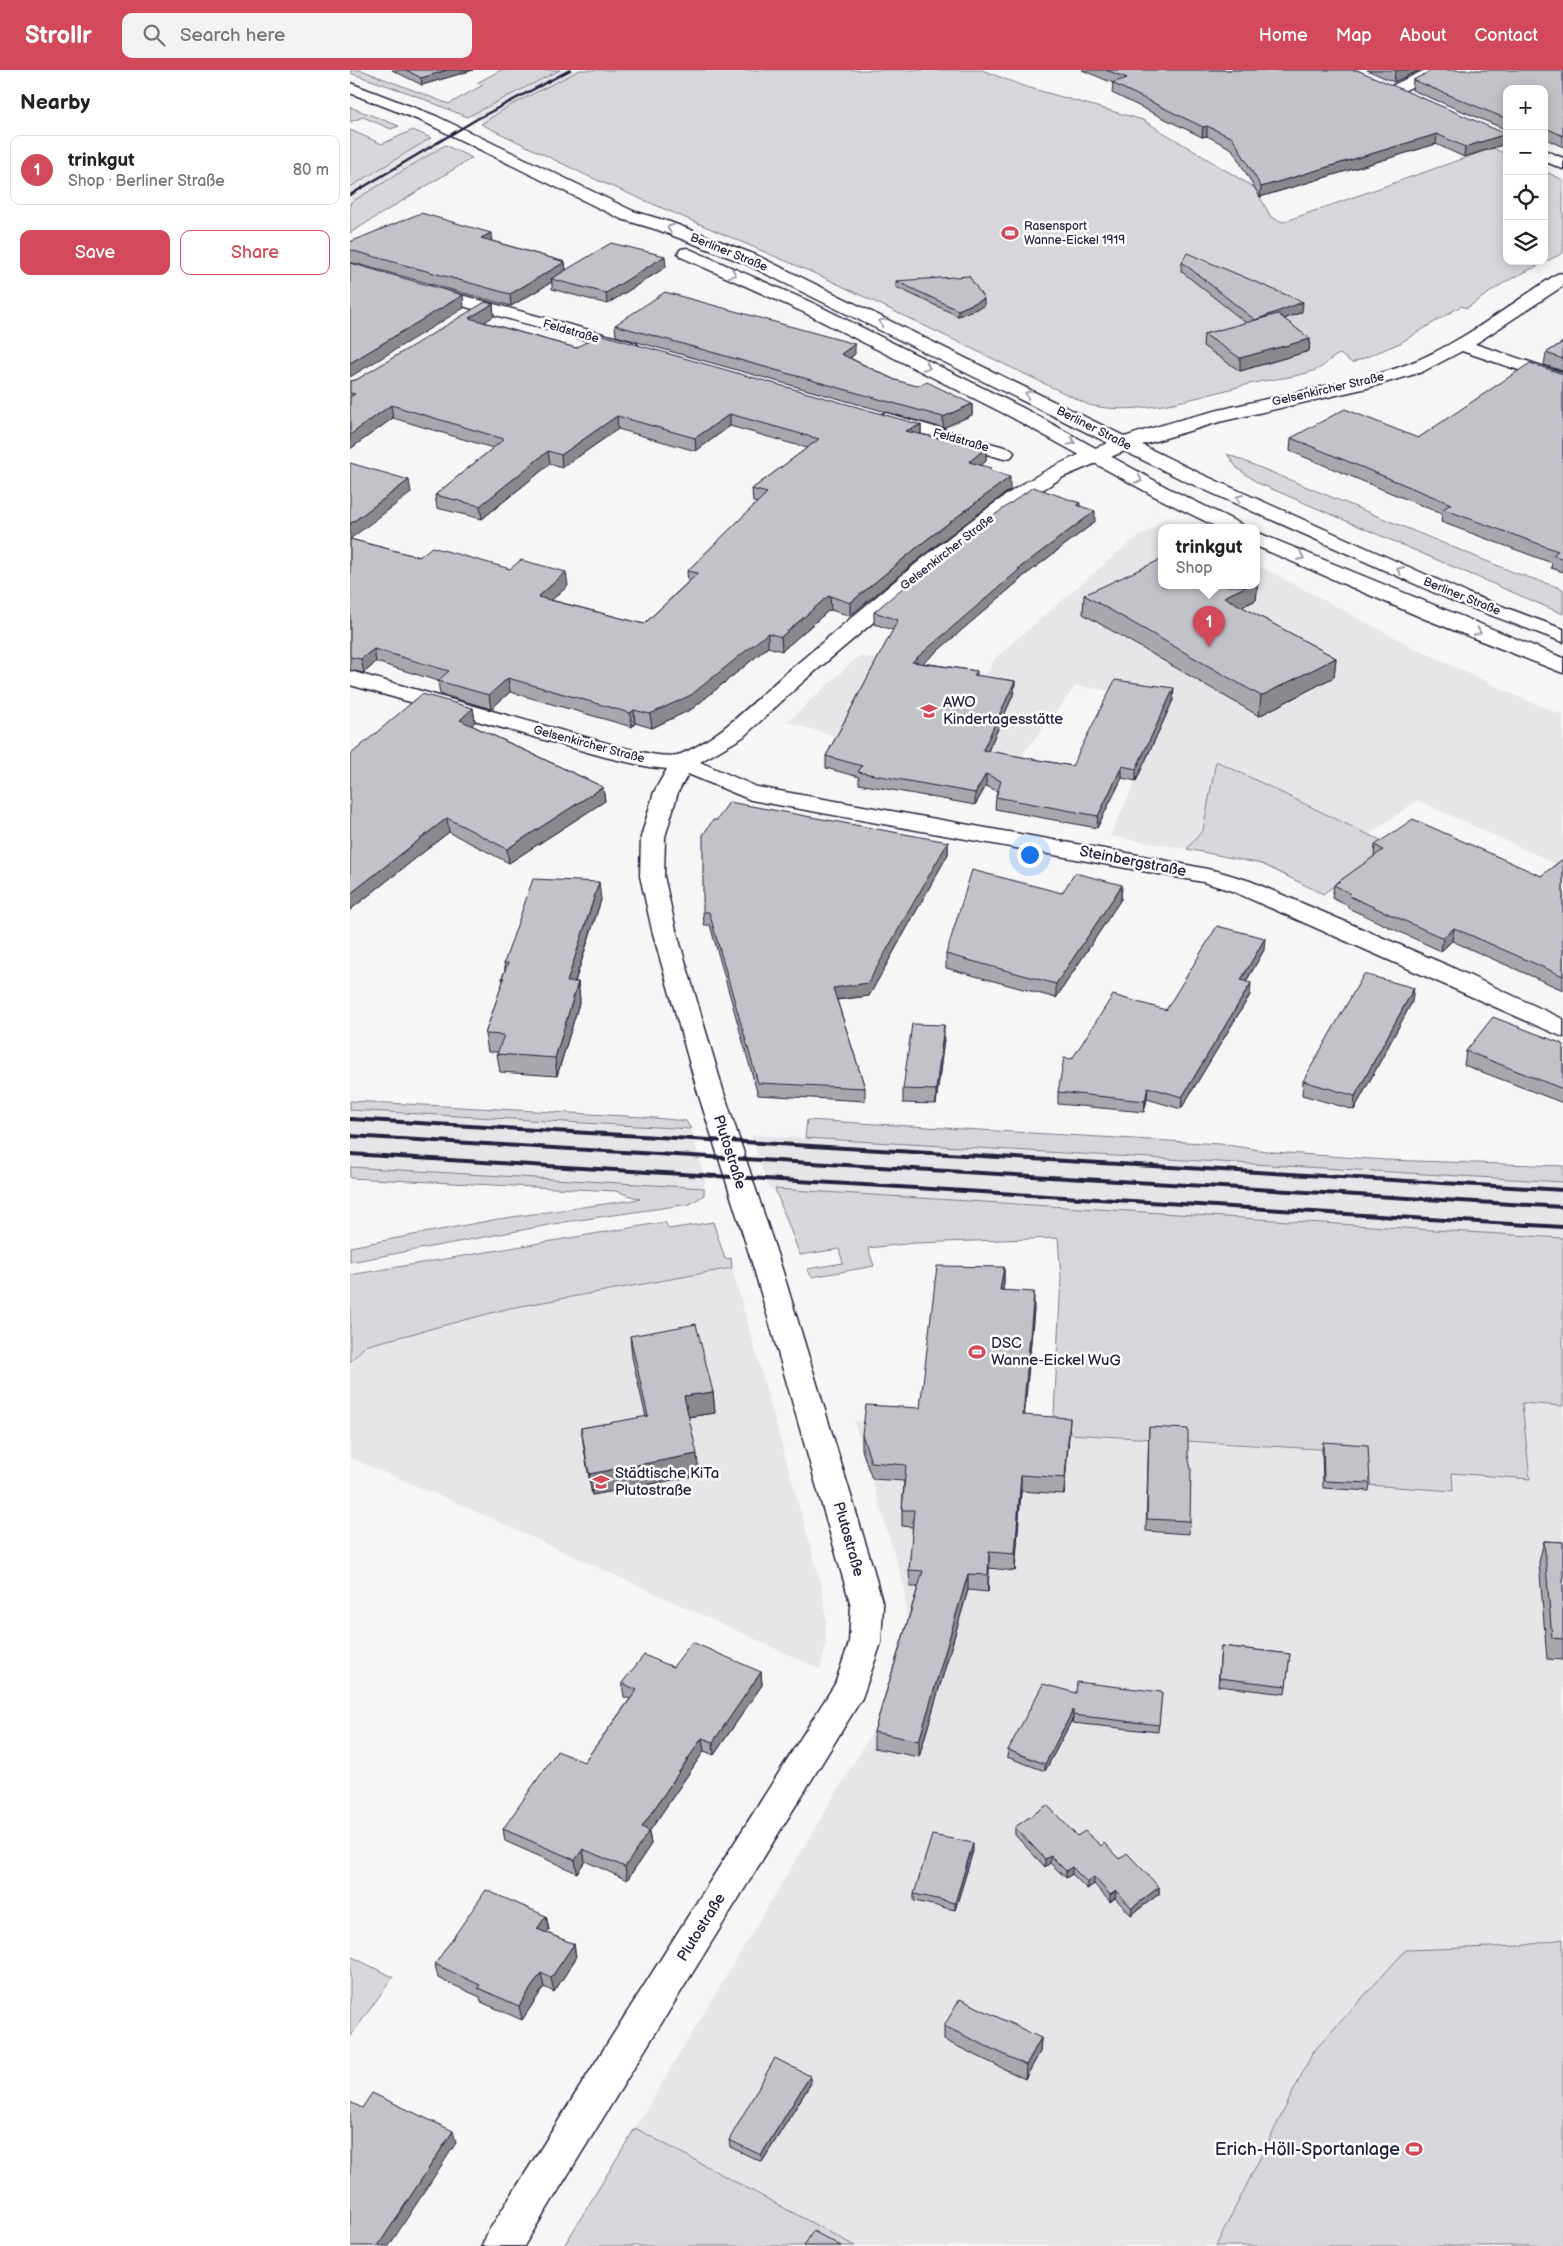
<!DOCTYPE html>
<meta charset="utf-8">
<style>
body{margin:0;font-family:"Balsamiq Sans",sans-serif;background:#f2f2f2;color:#222}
.controls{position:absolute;right:15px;top:15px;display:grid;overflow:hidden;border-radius:10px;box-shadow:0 2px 12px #0003}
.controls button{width:45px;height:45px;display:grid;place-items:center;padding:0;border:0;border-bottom:1px solid #e0e0e0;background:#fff;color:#222;font:25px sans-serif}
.you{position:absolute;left:679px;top:784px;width:18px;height:18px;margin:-12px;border:4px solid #fff;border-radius:50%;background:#1a73e8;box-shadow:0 0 0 8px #1a73e833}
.badge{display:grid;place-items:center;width:32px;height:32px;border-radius:50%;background:#d1495b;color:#fff;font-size:16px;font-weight:700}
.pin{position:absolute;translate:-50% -41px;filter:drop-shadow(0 1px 2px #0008)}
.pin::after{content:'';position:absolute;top:26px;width:18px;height:15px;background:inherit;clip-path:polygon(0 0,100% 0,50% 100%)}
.popup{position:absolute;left:808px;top:454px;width:102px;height:65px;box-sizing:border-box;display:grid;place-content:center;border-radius:10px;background:#fff;filter:drop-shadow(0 1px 4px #0005);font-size:16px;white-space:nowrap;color:#767676}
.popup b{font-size:19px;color:#222}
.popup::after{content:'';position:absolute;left:50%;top:100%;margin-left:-10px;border:10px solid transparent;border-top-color:#fff}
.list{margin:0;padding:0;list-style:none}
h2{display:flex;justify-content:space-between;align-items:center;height:65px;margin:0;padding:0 20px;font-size:21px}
h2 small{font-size:16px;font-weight:400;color:#767676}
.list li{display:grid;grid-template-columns:32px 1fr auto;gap:15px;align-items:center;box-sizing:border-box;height:70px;margin:0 10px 10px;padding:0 10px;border:1px solid #e0e0e0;border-radius:10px}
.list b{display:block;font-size:19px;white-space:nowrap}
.list p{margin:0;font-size:16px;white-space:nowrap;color:#767676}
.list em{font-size:16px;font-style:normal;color:#767676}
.actions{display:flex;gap:10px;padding:15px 20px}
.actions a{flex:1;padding:11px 0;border:1px solid #d1495b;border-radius:10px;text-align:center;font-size:18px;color:#d1495b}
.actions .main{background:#d1495b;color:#fff}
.icon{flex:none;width:28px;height:28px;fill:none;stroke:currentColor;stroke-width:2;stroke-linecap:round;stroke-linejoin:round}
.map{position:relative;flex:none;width:1213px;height:2176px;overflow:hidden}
header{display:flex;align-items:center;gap:30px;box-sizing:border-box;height:70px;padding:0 25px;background:#d1495b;color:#fff}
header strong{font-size:24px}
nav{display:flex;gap:28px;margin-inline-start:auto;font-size:18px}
.search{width:350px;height:45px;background:#f2f2f2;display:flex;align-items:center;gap:12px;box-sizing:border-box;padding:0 18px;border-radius:10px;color:#767676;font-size:19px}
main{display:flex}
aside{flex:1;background:#fff}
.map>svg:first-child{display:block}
</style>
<header>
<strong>Strollr</strong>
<div class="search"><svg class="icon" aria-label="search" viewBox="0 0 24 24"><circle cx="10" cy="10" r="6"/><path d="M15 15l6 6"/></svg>Search here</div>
<nav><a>Home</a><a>Map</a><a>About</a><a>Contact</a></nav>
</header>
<main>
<aside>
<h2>Nearby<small></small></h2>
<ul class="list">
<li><span class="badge">1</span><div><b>trinkgut</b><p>Shop · Berliner Straße</p></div><em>80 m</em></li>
</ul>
<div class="actions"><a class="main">Save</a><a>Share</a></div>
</aside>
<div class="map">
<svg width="1213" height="2176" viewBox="0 0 1213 2176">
<rect width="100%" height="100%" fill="#f6f6f7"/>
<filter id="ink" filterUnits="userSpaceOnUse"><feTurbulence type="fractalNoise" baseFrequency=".02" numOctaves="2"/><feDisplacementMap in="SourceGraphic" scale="10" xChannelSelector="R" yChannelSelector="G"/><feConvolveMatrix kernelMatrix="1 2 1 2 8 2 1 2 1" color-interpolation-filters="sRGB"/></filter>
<g filter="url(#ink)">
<path fill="#e6e6e9" d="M210 0H230L161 35 135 50V53L119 45Z
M78 70 92 77 0 133V117Z
M817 450 833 458H812V516H906L907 495 1067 579 1173 629 1213 645V797L1067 730 1019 765 867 691 853 760 837 779 760 766 823 630 726 616 660 700 488 667 437 652 509 586 637 604 644 589 780 472Z
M0 1040 341 1059 355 1109 354 1118 0 1097Z
M401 1065 1213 1112V1168L419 1119Z
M382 1198 472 1517 476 1550V1576L470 1599 116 1437 0 1388V1292L15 1276 160 1238Z
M1172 1332 1213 1336V1869L1170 1876 963 1982 866 2176H505L285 2058 535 1641 558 1559 554 1516 504 1351 1017 1383 1103 1421 1102 1403Z"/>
<path fill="#d7d7db" stroke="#7c7c8b" d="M0 0H11L99 34 133 15 127 13 151 0H210L117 47 59 23 0 3Z
M230 0H632L673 16 793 50 905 118 921 147 933 152 1143 78 1157 85V191H1194V101L1213 110V183L1155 212 1117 238 1111 236 1050 273 1002 293 990 284C981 287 976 295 968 299 954 306 924 309 908 312 856 324 792 348 739 335L473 207 240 107 131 54 161 35Z
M0 37 49 56 41 59 13 47 0 52Z
M0 60 32 74 63 60 81 68 0 117Z
M95 75 122 88 0 163V133Z
M877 384 1163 502 1213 519V544L908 413 887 398Z
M866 691 1019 765 1041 774 973 824 912 794 837 779 853 760Z
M0 1031 294 1047 336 1051 341 1059 0 1040Z
M457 1050 870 1074 923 1082 1036 1090 1213 1096V1112L455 1068Z
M0 1097 354 1118V1125L340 1134 215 1152 0 1192V1177L148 1149 290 1129 266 1121 0 1108Z
M425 1119 1213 1168V1336L1172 1333 1180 1409 1102 1403 1103 1421 1018 1415 1017 1382 703 1363 711 1208 708 1168 565 1173 518 1178 524 1196 462 1207 457 1199 493 1193 489 1179 450 1185Z
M315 1152 319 1159 363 1152 375 1189 381 1188 382 1198 160 1238 15 1276 0 1292V1205Z
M1213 1869V2176H866L963 1982 1056 1880 1170 1876Z
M0 1886 43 1907 0 1967Z
M285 2058 505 2176H214Z"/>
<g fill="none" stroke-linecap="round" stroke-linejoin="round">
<g stroke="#22223b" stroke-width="3">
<path id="street" d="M1075 0H1095L1092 3 1051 22H1041L1038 19 1041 16Z
M1194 80 1213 88V99L1194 91Z
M1213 203V216L1125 274 1213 303V315L1112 281 1072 302 1017 318 869 352 782 378 713 407 676 430 605 483 455 610 393 667 350 692 407 717 788 785 867 801 900 811 1099 896 1213 949V967L882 821 853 812 401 730 338 704 328 722 315 767 314 806 326 860 374 1023 432 1199 523 1498 533 1536 531 1573 512 1628 174 2176H132L138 2162 485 1614 499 1573 501 1536 404 1199 348 1023 302 860 290 806 291 767 304 722 317 699 299 697 255 687 0 615V601L267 676C283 680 317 690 331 684 375 665 406 628 442 598 514 538 585 474 662 421 748 364 854 343 953 321 988 313 1025 307 1058 294 1112 273 1159 235 1207 204Z
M78 216 286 273 289 277 286 281 280 282 72 225 69 221 72 217Z
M536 343 661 379 664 383 661 387 654 389 529 353 526 349 529 345Z"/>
</g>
<g stroke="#22223b" stroke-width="3">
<path id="secondary" d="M0 13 86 46 283 141 320 152 406 185 849 403 1117 523 1213 559V572L1103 531 835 411 394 193 308 160 271 149 74 52 0 23Z
M337 178 465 234 675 339 818 418 891 454 894 458H869L804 426 661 347 453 242 331 187 328 183 331 179Z
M906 462 1213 588V603L1075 549 906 476Z"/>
</g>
<use href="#street" fill="#fff" fill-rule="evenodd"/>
<use href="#secondary" fill="#fff" fill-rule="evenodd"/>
<path stroke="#22223b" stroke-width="2.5" d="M0 125 127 49 220 0"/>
<path stroke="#22223b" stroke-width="4" d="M0 1049 1213 1120
M0 1066 1213 1137
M0 1084 1213 1157"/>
</g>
<path fill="#a7a7ad" stroke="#22223b" d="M42 0H123L72 15Z
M732 0H1007L1155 74 1114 87 1086 74 910 127 882 79 857 66 852 67 762 23 763 13Z
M1017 0H1070L1044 12Z
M1213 0V77L1194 68V19H1157V60L1062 20 1063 10Z
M142 171 215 192 216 200 316 197 257 234 202 219V212L161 236 0 192V172Z
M832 192 952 242 934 249 960 269 959 281 890 301 853 276 854 264 896 253 831 201Z
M546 211 634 236 608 246 546 217Z
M143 234 144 246 134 252 226 278 571 355V364L636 378V391L631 395 641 401 660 420 576 483 500 546 481 540 478 541 432 581 418 577 342 639 302 658 285 653 282 657 160 622 141 639 90 624 88 611 26 592 14 603 0 600V469L69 487 218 516 201 530 294 554 338 512 337 501 407 433 403 432 402 419 457 378 380 356 346 381 268 359 212 398 200 394 132 449 87 438 85 425 143 378 43 348 0 379V311L6 310Z
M265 255 505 284 500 288 545 310 622 334V345L593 358 266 266Z
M1213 272V301L1194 295 1196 283Z
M1213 304V502L1201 498 1202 493 1091 452 1092 444 940 381 941 368H1068Z
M730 433V436L745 452 670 509V510L573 593 627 601V606L665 611 664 623 638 681 722 696 823 630 786 711 772 708 747 758 645 739 646 727 647 721 636 716 625 735 509 714V707L476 698V686L543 560 524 554V542Z
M908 511 906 530 892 537 986 588 984 607 909 646 733 544 734 525Z
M123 638 125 652 121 655 253 717 255 731 159 793 99 762 0 840Z
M598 772V784L519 926 487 930 515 1018V1031L408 1025 360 855H354L353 842Z
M1025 775 1191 806 1213 789V920L1102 871 1091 881 998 838V836L982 828 984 815 1024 787Z
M772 815 771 829 706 928 596 898V884L712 823Z
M251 830 225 912H228L230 930 207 1006 150 1002 147 984 148 982H138L135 964 153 912 152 908 155 900 154 893Z
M914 880 896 912 900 925 831 1039 797 1029 794 1042 708 1034V1022L722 989 816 940Z
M1062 932 1004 1040 952 1025 953 1011Z
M594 969 586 1034 553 1033V1019Z
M1213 974V1033L1114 995 1116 981Z
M654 1197V1213L653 1220 684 1239 674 1345 719 1365 714 1424 671 1421 665 1501 639 1498 638 1522 618 1520 569 1687 524 1678V1662L568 1517H560L559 1500 563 1457 552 1456V1440L554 1411 522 1409 512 1380V1364L570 1338Z
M280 1266 363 1322 365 1343 338 1347 349 1405 242 1425 234 1379 231 1358 296 1347 282 1287Z
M799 1357 840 1451 839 1464 796 1461Z
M973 1372 1020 1413 1019 1421 973 1418 972 1380Z
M1194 1471 1213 1472V1590L1197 1589 1189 1492Z
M871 1576 940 1584 935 1624 868 1616Z
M323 1597 411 1602 412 1615 364 1685 354 1681 299 1762 301 1774 277 1810 235 1791 227 1803 155 1771 153 1759 234 1692 280 1629 274 1627 272 1613Z
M812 1622 808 1662 722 1653 723 1648 695 1701 657 1687 658 1680 726 1623Z
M665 1757 727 1766 751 1776 809 1817V1824L781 1845 765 1828 760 1832 744 1814 737 1819 722 1804 716 1808 700 1793 695 1797 665 1765Z
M623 1781 605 1840 564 1831V1824Z
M196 1846 199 1860 197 1863 224 1874 226 1888 204 1922 194 1917 172 1950 131 1932 130 1927 88 1908 85 1894Z
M594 1956 691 1968 690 1982 675 2009 594 1970Z
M461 2013 412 2092 380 2077 379 2070Z"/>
<path fill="#88888d" stroke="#22223b" d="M97 0H123L72 15 71 8Z
M1049 0H1070L1044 12 1045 2Z
M857 56V66L852 67 853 57Z
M1087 64 1086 74 910 127 911 117Z
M1156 64 1155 74 1114 87 1115 77Z
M141 163 142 175 131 168Z
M315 186 316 197 257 234 256 223Z
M215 192 216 204 201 209 202 212 161 236 160 224Z
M113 225 114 238 0 307V293Z
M634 229V236L608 246V240Z
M953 232 952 242 905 260V250Z
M143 234 144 246 121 261 119 248Z
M960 269 959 281 890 301V288Z
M505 274V284L491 295V284Z
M622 334V345L593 358V347Z
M41 335 43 348 0 379V365Z
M380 344V356L346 381 345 368Z
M267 346 268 359 212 398 211 385Z
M571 355V367L555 361Z
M636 378V391L619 405V392Z
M198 381 200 394 132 449 130 436Z
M660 407V420L576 483 500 546V533L576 470Z
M59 410 61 423 0 469V454Z
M745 441V452L670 509V510L562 603V592L668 499Z
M216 502 218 516 190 540 188 527Z
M906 511H908L906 530 872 546 874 527 897 516H906Z
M480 526 481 540 478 541 432 581 431 567 477 527Z
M418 563V577L342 639 302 658 300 644Z
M24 579 26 592 14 603 11 589Z
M986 588 984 607 909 646 911 626Z
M158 608 160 622 141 639 139 625Z
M665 611 664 623 633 692V680Z
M824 618 823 630 786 711V699Z
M123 638 125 652 112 664 110 650Z
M284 640 285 653 282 657 280 643Z
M772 696V708L747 758 748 746Z
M636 704V716L625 735V723Z
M253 717 255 731 159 793 157 779Z
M97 748 99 762 0 840V824Z
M598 772V784L519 926 483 930V918Z
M249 812 251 830 219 929 217 912Z
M772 815 771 829 706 928V914Z
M1104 858 1102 871 1091 881 1093 868Z
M915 868 914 880 890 922 891 910Z
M228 912 230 930 207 1006 205 988Z
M901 913 900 925 831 1039 832 1027Z
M1064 918 1062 932 1004 1040 1005 1026Z
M594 955V969L586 1034V1020Z
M798 1017 797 1029 794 1042 795 1031Z
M654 1197V1213L650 1237V1220Z
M684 1222V1239L673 1362V1345Z
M363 1322 365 1343 336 1347 334 1326Z
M720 1348 719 1365 714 1424 715 1408Z
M347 1384 349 1405 242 1425 239 1404Z
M671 1405V1421L665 1501V1484Z
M639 1482V1498L638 1522V1505Z
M618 1504V1520L569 1687V1671Z
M411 1602 412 1615 364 1685 363 1672Z
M723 1640V1648L695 1701V1694Z
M352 1668 354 1681 299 1762 301 1774 277 1810 275 1797 292 1757Z
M623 1773V1781L605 1840V1833Z
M233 1779 235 1791 227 1803 225 1790Z
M701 1786 700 1793 695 1797V1789Z
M722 1797V1804L716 1808V1801Z
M744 1807V1814L737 1819V1812Z
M809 1817V1824L781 1845 782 1838Z
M766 1821 765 1828 760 1832V1825Z
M196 1846 199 1860 190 1873 187 1859Z
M224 1874 226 1888 204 1922 201 1908Z
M191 1903 194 1917 172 1950 169 1936Z
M691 1968 690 1982 675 2009 676 1995Z
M460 2006 461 2013 412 2092 411 2085Z
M103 2061 106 2073 39 2176H28Z"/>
<path fill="#c2c2c9" stroke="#22223b" d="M56 0H97L71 8Z
M756 0H1007L1156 64 1115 77 1087 64 911 117 883 68 857 56 853 57 762 13 777 8Z
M1083 0H1213V66L1194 57V19H1157V49L1063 10Z
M71 143 141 163 131 168 215 192 160 224 0 180V172Z
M261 173 315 186 256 223 201 209Z
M837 183 953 232 905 250 832 192Z
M0 193 113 225 0 293Z
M619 206 634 229 608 240 546 211Z
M315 222 505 274 491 284 545 310 567 316 577 312 622 334 593 347 265 255Z
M135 232 143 234 119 248 226 278 249 264 571 355 555 361 636 378 619 392 641 398 639 400 660 407 576 470 500 533 480 526 477 527 431 567 418 563 341 625 300 644 284 640 280 643 158 608 139 625 88 611 99 601 24 579 11 589 0 587V469L69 487 82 477 160 499 171 490 216 502 188 527 294 554 348 503 337 501 417 423 402 419 469 369 380 344 345 368 267 346 211 385 198 381 130 436 85 425 154 369 41 335 0 365V327L5 324 0 323V311L6 310Z
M928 244 960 269 890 288 854 264Z
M1213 272V289L1196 283Z
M1180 293 1213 304V489L1203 485 1208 481 1093 439 1101 434 941 368 995 339 1068 368Z
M0 393 59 410 0 454Z
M683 417 730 433 727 435 745 441 668 499H670L562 592 627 601 624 605 665 611 633 680 722 696 765 610 824 618 786 699 772 696 748 746 646 727 651 711 636 704 625 723 508 702 512 696 476 686 548 550 524 542 606 473Z
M812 489V516H897L874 527 986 588 911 626 734 525Z
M72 624 123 638 110 650 253 717 157 779 97 748 0 824V685Z
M379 732 598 772 518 913 483 918 515 1018 408 1013 359 842H353V765L363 750H367Z
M1063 749 1191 806 1213 789V906L1104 858 1093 868 999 826 1001 824 984 815 1033 780 1025 775Z
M622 800 712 823 725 803 772 815 706 914 596 884Z
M183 809 249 812 217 912H228L205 988 147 984 154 965 135 964 154 908H152L158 893H154Z
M867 856 915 868 891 910 901 913 832 1027 798 1017 795 1031 708 1022 714 988 722 989 763 925 816 940Z
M1014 904 1064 918 1005 1026 953 1011Z
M1143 947 1213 974V1019L1116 981Z
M562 954 594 955 586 1020 553 1019Z
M587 1196 654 1197 650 1220 684 1222 673 1345 720 1348 715 1408 671 1405 665 1484 639 1482 638 1505 618 1504 569 1671 524 1662 573 1501 559 1500 564 1440H552L556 1395 521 1392 512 1364 516 1335 570 1338Z
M346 1254 363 1322 334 1326 347 1384 239 1404 231 1358 298 1346 280 1266Z
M799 1357 838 1359V1385L841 1399 840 1451 797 1449Z
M973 1372 1018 1375 1020 1413 974 1411Z
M1194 1471 1213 1472V1569L1202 1568Z
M342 1572 411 1602 363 1672 352 1668 292 1757 299 1761 275 1797 233 1779 225 1790 153 1759 207 1681 234 1692 287 1620 272 1613 294 1585 323 1597Z
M871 1576 940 1584 936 1616 869 1608Z
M727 1612 812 1622 809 1655 723 1645V1640L695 1694 658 1680 693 1614 726 1623Z
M697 1735 727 1766 735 1761 751 1776 754 1773 769 1789 777 1783 809 1817 782 1838 766 1821 760 1825 744 1807 737 1812 722 1797 716 1801 701 1786 695 1789 665 1757Z
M582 1765 623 1773 605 1833 564 1824Z
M136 1820 196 1846 187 1859 224 1874 201 1908 191 1903 169 1936 128 1918 130 1915 85 1894Z
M610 1929 691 1968 676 1995 594 1956Z
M425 1988 460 2006 411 2085 379 2070Z
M22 2023 103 2061 28 2176H2L0 2175V2032L12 2038Z
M463 2161 491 2176H454Z"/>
<defs><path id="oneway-chevron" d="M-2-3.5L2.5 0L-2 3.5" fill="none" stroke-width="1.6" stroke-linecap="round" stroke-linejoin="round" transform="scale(1.25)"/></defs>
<g stroke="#9c9ca7">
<use href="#oneway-chevron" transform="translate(320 158) rotate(-160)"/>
<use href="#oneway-chevron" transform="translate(383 204) rotate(24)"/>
<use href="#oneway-chevron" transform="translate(532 252) rotate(-154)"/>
<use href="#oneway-chevron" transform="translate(577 297) rotate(27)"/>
<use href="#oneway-chevron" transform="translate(678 324) rotate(-154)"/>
<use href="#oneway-chevron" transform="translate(722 372) rotate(29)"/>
<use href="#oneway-chevron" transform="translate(789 410) rotate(30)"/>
<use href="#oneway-chevron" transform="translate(889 428) rotate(-156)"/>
<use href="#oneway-chevron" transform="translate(951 487) rotate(23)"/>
<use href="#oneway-chevron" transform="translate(1050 500) rotate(-156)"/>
<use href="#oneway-chevron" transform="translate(1128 562) rotate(22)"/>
</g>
</g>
<defs>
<g id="stadium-bare" transform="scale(1.35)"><path d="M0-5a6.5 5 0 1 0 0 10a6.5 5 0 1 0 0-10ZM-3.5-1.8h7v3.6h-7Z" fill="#d1495b" stroke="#fff" stroke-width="2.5" paint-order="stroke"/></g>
<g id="school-bare" transform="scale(1.35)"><path d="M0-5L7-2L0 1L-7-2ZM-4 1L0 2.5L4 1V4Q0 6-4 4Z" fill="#d1495b" stroke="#fff" stroke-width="2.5" paint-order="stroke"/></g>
</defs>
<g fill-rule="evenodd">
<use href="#stadium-bare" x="660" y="163"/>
<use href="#school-bare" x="579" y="641"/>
<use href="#stadium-bare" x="627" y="1282"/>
<use href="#school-bare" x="251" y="1412"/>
<use href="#stadium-bare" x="1064" y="2079"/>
</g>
<g text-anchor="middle" stroke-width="5" stroke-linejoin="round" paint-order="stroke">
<g font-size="12" fill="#22223b" stroke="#fff" text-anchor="start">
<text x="674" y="160">Rasensport<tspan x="674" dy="14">Wanne-Eickel 1919</tspan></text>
</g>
<g font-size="12" fill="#22223b" stroke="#fff">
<text transform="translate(379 182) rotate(22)" y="4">Berliner Straße</text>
<text transform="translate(221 261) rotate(16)" y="4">Feldstraße</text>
<text transform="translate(978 319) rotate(-13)" y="4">Gelsenkircher Straße</text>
<text transform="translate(744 358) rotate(27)" y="4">Berliner Straße</text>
<text transform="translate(611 370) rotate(16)" y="4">Feldstraße</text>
<text transform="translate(597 482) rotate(-38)" y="4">Gelsenkircher Straße</text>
<text transform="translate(1112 526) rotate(22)" y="4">Berliner Straße</text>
<text transform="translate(239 674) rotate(15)" y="4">Gelsenkircher Straße</text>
</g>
<g font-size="15" fill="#22223b" stroke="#fff" text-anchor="start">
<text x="593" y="637">AWO<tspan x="593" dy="17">Kindertagesstätte</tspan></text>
<text x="641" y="1278">DSC<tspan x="641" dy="17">Wanne-Eickel WuG</tspan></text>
<text x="265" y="1408">Städtische KiTa<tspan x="265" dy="17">Plutostraße</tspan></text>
</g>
<g font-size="15" fill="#22223b" stroke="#fff">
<text transform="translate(783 791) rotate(11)" y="5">Steinbergstraße</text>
<text transform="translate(380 1082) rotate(72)" y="5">Plutostraße</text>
<text transform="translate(499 1469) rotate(74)" y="5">Plutostraße</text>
<text transform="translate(351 1857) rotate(-58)" y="5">Plutostraße</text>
</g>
<g font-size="18" fill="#22223b" stroke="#fff" text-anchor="end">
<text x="1050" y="2085">Erich-Höll-Sportanlage</text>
</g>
</g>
</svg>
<div class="controls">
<button>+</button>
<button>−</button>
<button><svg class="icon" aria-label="locate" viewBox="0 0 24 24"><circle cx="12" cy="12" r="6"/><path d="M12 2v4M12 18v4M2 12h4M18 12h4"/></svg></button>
<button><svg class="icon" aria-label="layers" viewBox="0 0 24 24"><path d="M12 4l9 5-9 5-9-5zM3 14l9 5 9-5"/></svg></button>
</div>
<div class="you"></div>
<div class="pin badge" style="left:859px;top:577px">1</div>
<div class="popup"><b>trinkgut</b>Shop</div>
</div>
</main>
